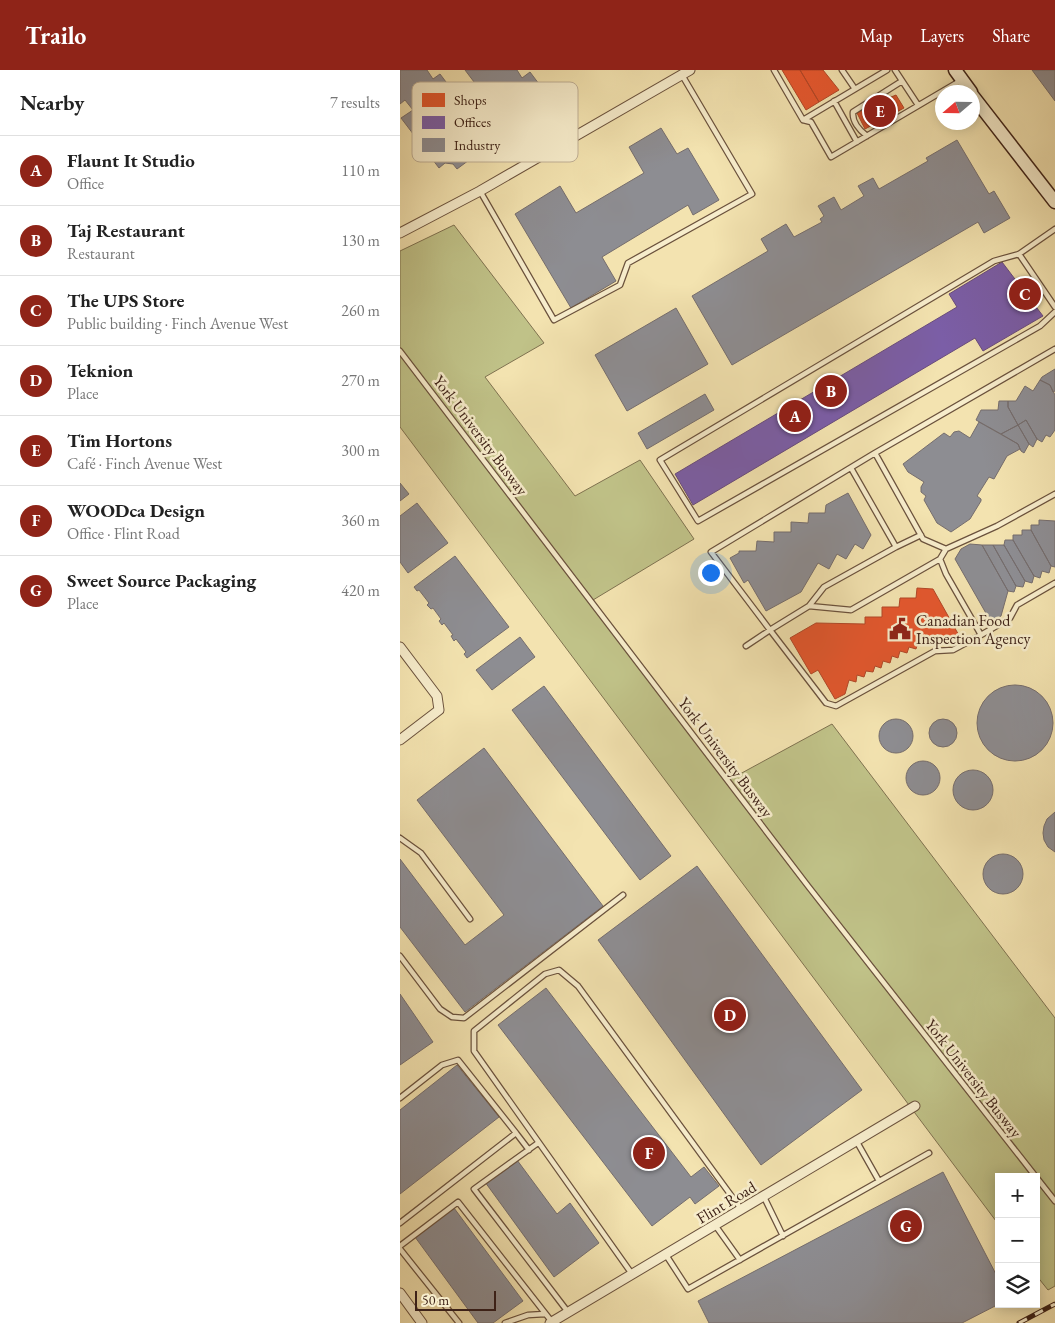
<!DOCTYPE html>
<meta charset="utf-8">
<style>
body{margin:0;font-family:"EB Garamond",serif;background:#f2f2f2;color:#222}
.controls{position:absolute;right:15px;bottom:15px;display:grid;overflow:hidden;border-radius:0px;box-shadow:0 2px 12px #0003}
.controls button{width:45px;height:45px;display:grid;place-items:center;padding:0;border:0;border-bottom:1px solid #e0e0e0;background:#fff;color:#222;font:25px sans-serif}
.compass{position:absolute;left:535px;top:15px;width:45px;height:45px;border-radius:50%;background:#fff;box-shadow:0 2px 12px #0003;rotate:250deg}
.scale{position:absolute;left:15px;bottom:12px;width:81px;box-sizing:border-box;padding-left:5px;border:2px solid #3e2217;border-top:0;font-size:14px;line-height:18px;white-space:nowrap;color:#3e2217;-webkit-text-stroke:4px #f7edcc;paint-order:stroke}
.you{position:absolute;left:310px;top:502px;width:18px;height:18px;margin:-12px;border:4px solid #fff;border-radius:50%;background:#1a73e8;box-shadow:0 0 0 8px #1a73e833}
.badge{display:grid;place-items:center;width:32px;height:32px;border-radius:50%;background:#8f2418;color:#fff;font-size:16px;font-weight:700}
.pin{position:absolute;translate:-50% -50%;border:2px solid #fff;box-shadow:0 1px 5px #0006}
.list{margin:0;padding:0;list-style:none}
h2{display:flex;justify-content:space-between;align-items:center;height:65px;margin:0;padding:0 20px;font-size:21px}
h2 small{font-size:16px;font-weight:400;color:#767676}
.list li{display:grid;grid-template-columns:32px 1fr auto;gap:15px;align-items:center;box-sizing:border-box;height:70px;padding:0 20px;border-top:1px solid #e0e0e0}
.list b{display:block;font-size:19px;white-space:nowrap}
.list p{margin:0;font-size:16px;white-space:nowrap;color:#767676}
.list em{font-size:16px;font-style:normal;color:#767676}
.icon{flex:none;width:28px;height:28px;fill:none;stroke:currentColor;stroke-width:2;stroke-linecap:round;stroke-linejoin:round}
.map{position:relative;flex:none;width:655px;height:1253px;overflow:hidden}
header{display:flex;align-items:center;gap:30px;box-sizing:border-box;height:70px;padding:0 25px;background:#8f2418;color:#fff}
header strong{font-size:24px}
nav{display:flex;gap:28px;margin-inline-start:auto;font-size:18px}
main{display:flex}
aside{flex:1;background:#fff}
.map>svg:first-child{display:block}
</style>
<header>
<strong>Trailo</strong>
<nav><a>Map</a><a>Layers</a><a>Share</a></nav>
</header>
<main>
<aside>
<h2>Nearby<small>7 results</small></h2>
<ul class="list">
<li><span class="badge">A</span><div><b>Flaunt It Studio</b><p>Office</p></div><em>110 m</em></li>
<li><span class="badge">B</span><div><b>Taj Restaurant</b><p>Restaurant</p></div><em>130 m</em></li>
<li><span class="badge">C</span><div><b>The UPS Store</b><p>Public building · Finch Avenue West</p></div><em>260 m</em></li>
<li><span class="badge">D</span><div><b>Teknion</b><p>Place</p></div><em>270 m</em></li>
<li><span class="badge">E</span><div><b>Tim Hortons</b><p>Café · Finch Avenue West</p></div><em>300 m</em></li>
<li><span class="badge">F</span><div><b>WOODca Design</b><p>Office · Flint Road</p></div><em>360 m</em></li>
<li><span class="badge">G</span><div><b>Sweet Source Packaging</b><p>Place</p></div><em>420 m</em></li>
</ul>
</aside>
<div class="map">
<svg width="655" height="1253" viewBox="0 0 655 1253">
<rect width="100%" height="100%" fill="#f3e3b0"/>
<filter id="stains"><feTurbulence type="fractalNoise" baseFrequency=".004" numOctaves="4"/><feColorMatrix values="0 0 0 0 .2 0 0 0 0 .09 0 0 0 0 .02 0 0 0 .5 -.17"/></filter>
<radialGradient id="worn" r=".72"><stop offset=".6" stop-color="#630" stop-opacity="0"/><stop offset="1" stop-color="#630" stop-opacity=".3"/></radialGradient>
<path fill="#c0c288" stroke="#7f7250" d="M54 155 144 273 85 307 175 426 240 390 294 469 193 530 327 711 432 654 655 948V1216L648 1220 636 1205V1107H599V1155L0 357V181Z"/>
<path fill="#e4572e" stroke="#b24727" d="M382 0H400L419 32 406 40Z
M400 0H423L439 20 419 32Z
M496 25 504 38 465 59 457 43 474 34 476 38 481 35 479 32Z
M517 518 533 519 561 569 552 574 526 567 524 574 518 572 516 579 509 577 507 583 500 581 498 588 492 586 490 593 483 591 481 598 475 596 473 602 466 601 464 607 457 605 456 612 449 610 445 624 435 629 418 600 411 604 390 568 416 553 465 554V547H482V537H499L500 528H516Z"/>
<path fill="#7b5ea7" stroke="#694c7c" d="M602 192 643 246 583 281 575 268 293 435 275 404 557 237 549 224Z"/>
<path fill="#8d8d92" stroke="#756d6d" d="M0 0H27L33 9 40 4 92 73 57 99 53 94 45 93 39 98 1 48 13 40 5 30 0 34Z
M65 0H117L122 8 130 2 148 26 108 57Z
M632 0H655V31Z
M261 58 277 84 288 78 319 130 293 145 288 135 202 187 216 211 171 238 115 144 160 116 176 143 244 103 229 77Z
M557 70 589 124 594 121 610 148 584 163 578 152 332 295 292 226 368 181 361 169 386 154 394 167 422 152 420 149 424 146 418 136 434 127 441 140 464 126 458 116 473 108 479 119 528 91 526 88Z
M276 238 308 294 227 341 195 285Z
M655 299V321L653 322 650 315 640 310 642 307Z
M640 310 650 315 655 325V360L650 367 646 365 642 372 637 369 626 350 618 355 608 337V331H616L625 316 633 321Z
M305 324 314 340 247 379 238 363Z
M599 331H608V337L618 355 601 364 576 350 581 340H598Z
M626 350 637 369 633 377 629 374 618 355Z
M579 352 618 374 620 379 607 386 594 409 589 407 577 426 581 429V431L570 449 551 462 537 453 524 430 526 426 521 422V417L524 412 508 402 503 394 544 363 550 367 554 362 559 361 570 368Z
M618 355 629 374 624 383 621 381 618 374 601 364Z
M0 413 9 424 0 431Z
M448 423 471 465 463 479 455 474 446 489 437 484 429 499 418 493 401 522 366 541 348 510 344 513 330 488 339 483V481H356L357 471 374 472V462H391V452L408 453 409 443H425L426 435Z
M17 433 48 473 8 503 0 492V446Z
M639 450 655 451V497L651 496 631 460V455H639Z
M622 460H631L651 496 649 503 642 501 640 508 634 506 613 470V465H622Z
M605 470H613L634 506 632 513 625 511 604 475Z
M570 474 582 475 608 521 601 546 591 552 555 489 561 479Z
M582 475H593L616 516 614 522 608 521Z
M593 475H604L625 511 623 517 616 516Z
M55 486 109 557 67 588 64 584 66 582 56 569 54 571 51 566 53 565 44 553 42 555 39 551 41 549 33 538 31 539 27 535 29 533 19 520 17 521 14 517Z
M120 567 135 587 92 620 76 600Z
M577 653a38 38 0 1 1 76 0a38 38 0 1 1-76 0Z
M144 616 271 786 240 810 112 640Z
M529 663a14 14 0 1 1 28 0a14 14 0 1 1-28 0Z
M479 666a17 17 0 1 1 34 0a17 17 0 1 1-34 0Z
M84 678 203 836 65 942 0 857V789L65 875 104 845 17 730Z
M506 708a17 17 0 1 1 34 0a17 17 0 1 1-34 0Z
M553 720a20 20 0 1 1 40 0a20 20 0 1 1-40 0Z
M655 742V782L648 777 644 770 643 763 644 756 647 749Z
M583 804a20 20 0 1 1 40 0a20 20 0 1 1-40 0Z
M297 796 462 1020 361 1095 198 870Z
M146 918 291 1107 304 1097 319 1116 295 1134 290 1127 252 1156 98 955Z
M0 924 33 972 0 995Z
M57 995 99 1047 0 1124V1040Z
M117 1090 157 1144 170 1133 199 1173 154 1207 85 1112Z
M543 1102 599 1210V1234L562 1253H309L298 1231Z
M54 1138 123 1231 93 1253H78L15 1167Z"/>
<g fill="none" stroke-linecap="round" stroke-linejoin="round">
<g stroke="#6b523d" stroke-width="7">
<path id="service" d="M374 0 403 50 411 52 431 87 560 11
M442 0 455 19
M495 0 518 35
M434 31 457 72
M403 50 487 0
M467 66C459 60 452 51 453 42L502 11
M80 121 154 250 220 215 228 193 352 124 282 5
M655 159 619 184 594 191 260 390 298 451 640 256 655 242
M619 184 655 237
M0 281 408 816 636 1107
M451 398 496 477 424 517 409 536 370 560 311 482 475 383
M655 424 597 456 546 479 540 489 546 504 581 565 610 548 617 535 655 513
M496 477 521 465
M546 479 523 469 475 383 655 279
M409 536 451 540 540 489
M346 576 370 560 426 633 436 636 535 581 553 580 581 565
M0 768 21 783 70 849
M0 886 40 939 52 947 64 948 223 825
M0 1028 42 995 58 990 116 1063
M457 1072 479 1111
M138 1073 74 1119 168 1242
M636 1107 655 1131
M364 1127 383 1166
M0 1153 116 1063 129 1080
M315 1155 340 1190
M0 1176 58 1132 152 1252
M0 1179 59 1253
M266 1185 288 1219 529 1083
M232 1204 74 981V961L145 904 159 900 178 916 341 1139
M105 1253 128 1245 145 1244"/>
</g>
<g stroke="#6b523d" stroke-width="11">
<path id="minor" d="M0 163 80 121 290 0
M0 577 37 626 39 640 0 670
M0 1223 22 1253
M150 1253 515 1036"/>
</g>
<g stroke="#3e2217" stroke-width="15">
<path id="secondary" d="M555 0 571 22
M572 25 655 132"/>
</g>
<use href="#service" stroke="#f7edcc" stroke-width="4.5"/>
<use href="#minor" stroke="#f7edcc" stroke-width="9"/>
<use href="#secondary" stroke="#f7edcc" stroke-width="12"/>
<g stroke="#3e2217" stroke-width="5">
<path id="rail" d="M619 1253 655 1234"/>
</g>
<use href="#rail" stroke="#f7edcc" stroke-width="3" stroke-dasharray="9" stroke-linecap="butt"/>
</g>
<defs>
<g id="civic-bare" transform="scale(1.725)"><path d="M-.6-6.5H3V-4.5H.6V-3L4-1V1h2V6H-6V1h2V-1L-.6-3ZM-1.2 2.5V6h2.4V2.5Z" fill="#8f2418" stroke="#f7edcc" stroke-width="2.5" paint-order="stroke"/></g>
</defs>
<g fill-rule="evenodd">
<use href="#civic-bare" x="500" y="559"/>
</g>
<g text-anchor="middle" stroke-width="5" stroke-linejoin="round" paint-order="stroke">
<g font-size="16" fill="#3e2217" stroke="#f7edcc">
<text transform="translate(81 365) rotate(53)" y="6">York University Busway</text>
<text transform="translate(326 687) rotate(53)" y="6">York University Busway</text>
<text transform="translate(574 1008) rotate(52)" y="6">York University Busway</text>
<text transform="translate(326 1132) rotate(-31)" y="6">Flint Road</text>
</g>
<g font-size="16" fill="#3e2217" stroke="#f7edcc" text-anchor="start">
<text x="516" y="556">Canadian Food<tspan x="516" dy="18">Inspection Agency</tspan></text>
</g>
</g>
<rect x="12" y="12" width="166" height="80" rx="8" fill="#f7edcc" stroke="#c0b096" stroke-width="1"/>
<rect x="22" y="23" width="23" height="14" fill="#e4572e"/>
<rect x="22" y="46" width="23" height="13" fill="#7b5ea7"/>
<rect x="22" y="68" width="23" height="14" fill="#8d8d92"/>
<g font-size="14" fill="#3e2217">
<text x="54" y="35">Shops</text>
<text x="54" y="57">Offices</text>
<text x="54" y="80">Industry</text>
</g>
<rect width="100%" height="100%" filter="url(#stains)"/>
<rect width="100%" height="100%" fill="url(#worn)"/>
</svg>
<div class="controls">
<button>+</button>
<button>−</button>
<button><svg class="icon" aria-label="layers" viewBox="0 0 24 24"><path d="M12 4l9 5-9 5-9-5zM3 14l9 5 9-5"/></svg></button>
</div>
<svg class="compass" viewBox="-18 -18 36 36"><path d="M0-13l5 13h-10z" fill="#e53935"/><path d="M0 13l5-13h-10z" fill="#767676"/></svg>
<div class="scale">50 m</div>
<div class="you"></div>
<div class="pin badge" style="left:395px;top:346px">A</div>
<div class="pin badge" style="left:431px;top:321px">B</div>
<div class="pin badge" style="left:625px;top:224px">C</div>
<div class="pin badge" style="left:330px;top:945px">D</div>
<div class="pin badge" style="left:480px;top:41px">E</div>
<div class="pin badge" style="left:249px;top:1083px">F</div>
<div class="pin badge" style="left:506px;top:1156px">G</div>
</div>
</main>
